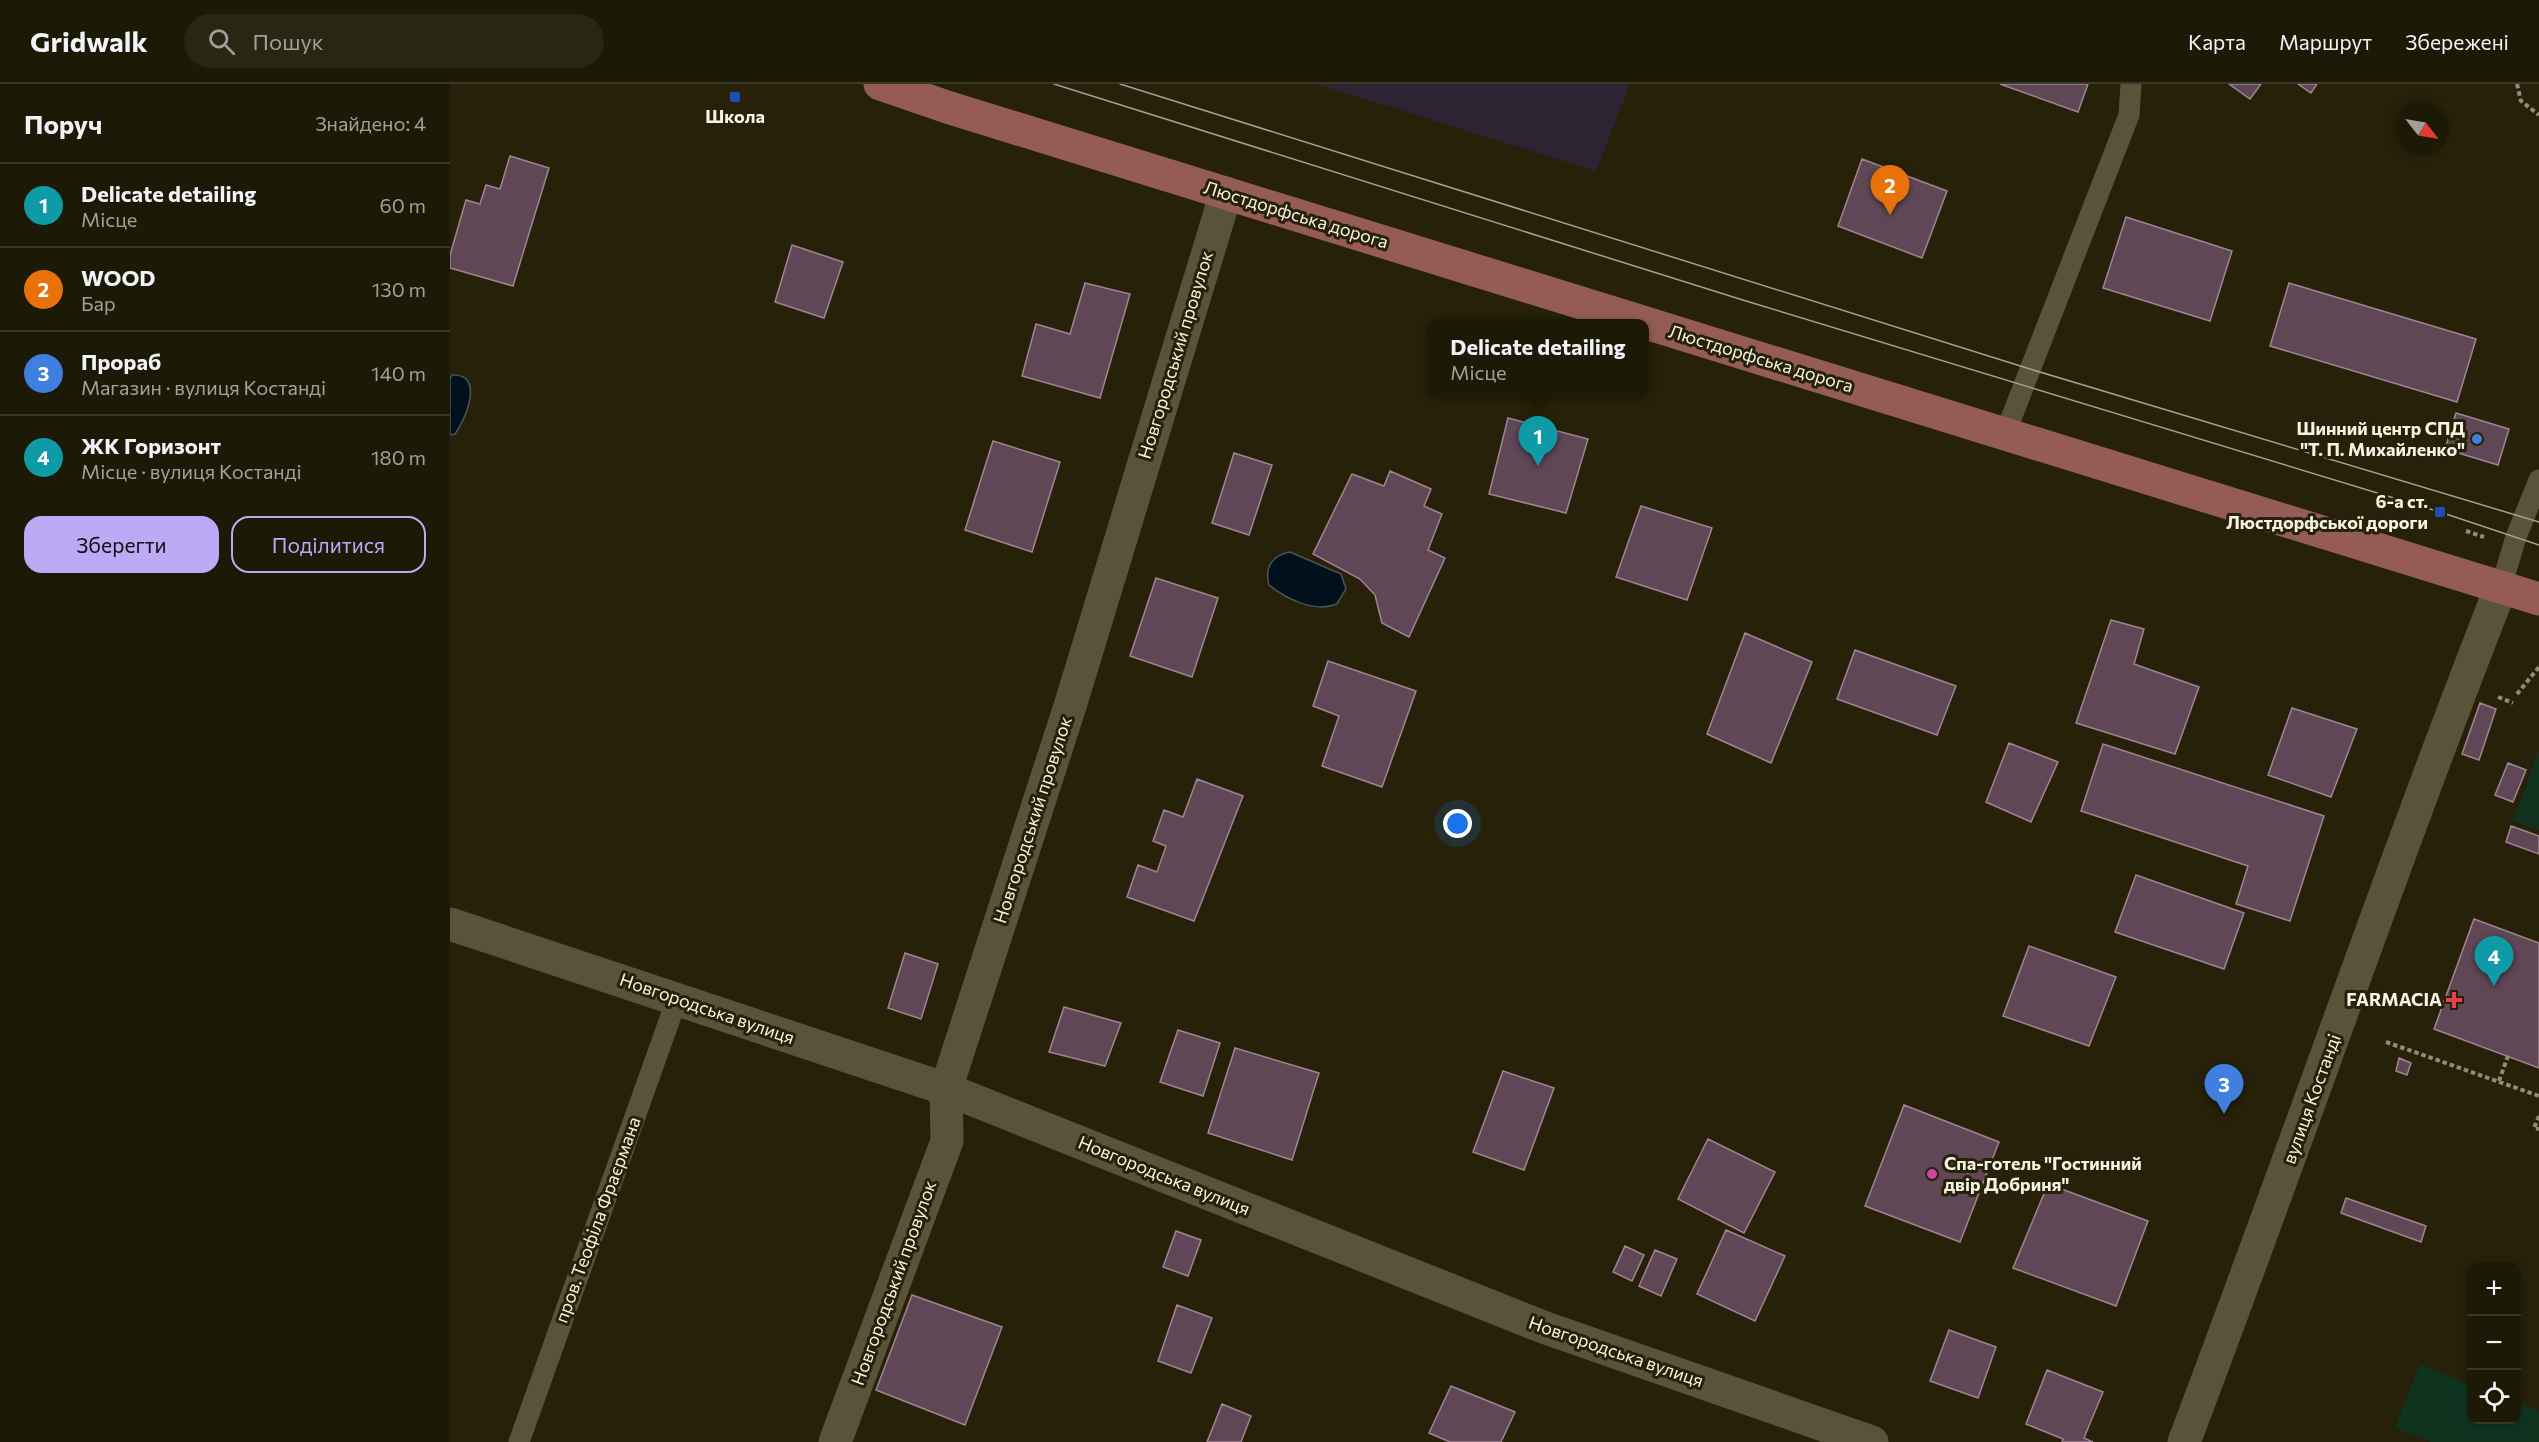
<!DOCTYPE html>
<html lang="uk">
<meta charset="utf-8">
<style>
body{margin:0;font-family:Commissioner,sans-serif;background:#292614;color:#f1f3f6}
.controls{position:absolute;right:18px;bottom:18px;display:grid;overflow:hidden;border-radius:12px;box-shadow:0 3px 9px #0003}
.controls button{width:54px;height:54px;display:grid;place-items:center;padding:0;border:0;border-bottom:2px solid #3a3828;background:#1c1906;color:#f1f3f6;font:30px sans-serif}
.compass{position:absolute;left:1945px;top:18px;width:54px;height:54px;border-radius:50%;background:#1c1906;box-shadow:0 3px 9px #0003;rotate:121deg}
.you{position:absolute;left:1008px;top:740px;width:21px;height:21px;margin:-15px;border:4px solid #fff;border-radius:50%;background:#1a73e8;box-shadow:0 0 0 9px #1a73e833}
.badge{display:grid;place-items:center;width:39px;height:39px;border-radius:50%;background:#bbaaf6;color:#fff;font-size:20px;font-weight:700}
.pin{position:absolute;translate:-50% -50px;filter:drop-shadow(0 2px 3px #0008)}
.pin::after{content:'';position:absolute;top:32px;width:21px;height:18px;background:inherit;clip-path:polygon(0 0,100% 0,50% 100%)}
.popup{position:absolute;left:977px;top:235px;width:222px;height:78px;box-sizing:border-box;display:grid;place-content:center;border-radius:12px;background:#1c1906;filter:drop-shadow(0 2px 4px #0005);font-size:20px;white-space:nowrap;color:#a0a09b}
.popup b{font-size:22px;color:#f1f3f6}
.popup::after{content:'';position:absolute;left:50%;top:100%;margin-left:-12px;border:12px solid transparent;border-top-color:#1c1906}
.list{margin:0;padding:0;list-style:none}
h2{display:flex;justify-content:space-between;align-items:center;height:78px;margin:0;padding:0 24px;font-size:26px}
h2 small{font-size:20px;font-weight:400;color:#a0a09b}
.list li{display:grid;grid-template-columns:39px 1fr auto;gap:18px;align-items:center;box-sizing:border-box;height:84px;padding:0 24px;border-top:2px solid #3a3828}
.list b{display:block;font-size:22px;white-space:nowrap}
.list p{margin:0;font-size:20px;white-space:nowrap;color:#a0a09b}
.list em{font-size:20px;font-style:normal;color:#a0a09b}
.actions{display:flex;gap:12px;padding:18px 24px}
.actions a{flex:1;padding:14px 0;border:2px solid #bbaaf6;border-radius:18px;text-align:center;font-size:21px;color:#bbaaf6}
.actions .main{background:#bbaaf6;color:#111}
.icon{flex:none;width:33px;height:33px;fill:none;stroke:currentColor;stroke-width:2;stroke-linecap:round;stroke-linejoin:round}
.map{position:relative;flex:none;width:2089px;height:1358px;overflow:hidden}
header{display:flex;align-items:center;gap:36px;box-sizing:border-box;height:84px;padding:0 30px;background:#1c1906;border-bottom:2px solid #3a3828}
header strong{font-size:28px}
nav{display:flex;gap:33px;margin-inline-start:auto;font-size:21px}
.search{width:420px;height:54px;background:#292614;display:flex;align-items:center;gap:15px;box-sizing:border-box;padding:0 21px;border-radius:33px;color:#a0a09b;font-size:22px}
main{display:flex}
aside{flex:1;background:#1c1906}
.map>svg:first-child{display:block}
</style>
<header>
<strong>Gridwalk</strong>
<div class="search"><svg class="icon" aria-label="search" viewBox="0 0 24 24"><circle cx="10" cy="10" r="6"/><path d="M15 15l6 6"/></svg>Пошук</div>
<nav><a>Карта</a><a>Маршрут</a><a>Збережені</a></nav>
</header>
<main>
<aside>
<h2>Поруч<small>Знайдено: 4</small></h2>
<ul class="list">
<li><span class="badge" style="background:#0f9aa8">1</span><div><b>Delicate detailing</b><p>Місце</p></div><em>60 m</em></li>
<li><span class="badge" style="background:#e8710a">2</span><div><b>WOOD</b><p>Бар</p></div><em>130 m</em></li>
<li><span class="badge" style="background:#3f7fe0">3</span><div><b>Прораб</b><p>Магазин · вулиця Костанді</p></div><em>140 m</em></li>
<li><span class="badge" style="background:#0f9aa8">4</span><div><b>ЖК Горизонт</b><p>Місце · вулиця Костанді</p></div><em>180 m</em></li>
</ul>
<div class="actions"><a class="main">Зберегти</a><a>Поділитися</a></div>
</aside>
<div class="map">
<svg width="2089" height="1358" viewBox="0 0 2089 1358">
<rect width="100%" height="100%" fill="#262108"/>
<path fill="#2c2433" d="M866 0H1180L1146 87Z"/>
<path fill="#103320" d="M2088 668H2089V746L2063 737Z
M1970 1280 2021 1301 2022 1336H2066L2067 1318 2089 1327V1358H1982L1945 1344Z"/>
<path fill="#00111b" stroke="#4a5557" stroke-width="1.5" d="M2 291C35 289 16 335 5 350L0 351V295Z
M840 468 891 490 896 505 887 520C865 529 836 515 819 501 814 483 823 471 840 468Z"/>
<path fill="#604755" stroke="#a08493" stroke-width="1.5" d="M1550 0H1638L1628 28Z
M1779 0H1811L1800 15Z
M1848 0H1867L1861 9Z
M60 72 99 84 63 202 0 184V171L16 116 30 120 36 101 50 105Z
M1412 75 1497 107 1472 174 1388 142Z
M1676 133 1782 167 1760 237 1653 204Z
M342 161 393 178 374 234 325 218Z
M635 199 680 210 650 314 572 292 586 240 620 250Z
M1839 199 2026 255 2007 318 1820 262Z
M2006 329 2059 345 2048 381 1995 365Z
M1058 334 1138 355 1116 429 1039 410Z
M543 357 610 378 582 468 515 446Z
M784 369 822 381 799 451 762 439Z
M940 387 981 405 974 422 992 430 978 466 995 474 959 553 932 539 925 511 910 495 863 470 902 390 934 402Z
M1191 422 1262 444 1237 516 1166 493Z
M706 494 768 514 742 593 680 572Z
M1661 536 1694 545 1684 580 1749 603 1725 670 1626 639Z
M1295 549 1362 578 1321 679 1257 650Z
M1405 566 1506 602 1487 651 1387 615Z
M878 577 966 607 932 703 872 682 889 632 863 622Z
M2030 619 2046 625 2029 676 2012 670Z
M1842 624 1907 645 1881 713 1818 691Z
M1559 659 1608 678 1581 738 1536 718Z
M1653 660 1874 732 1840 837 1786 820 1798 782 1631 727Z
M2058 679 2076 686 2063 718 2045 711Z
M747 695 793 712 744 837 677 813 688 781 707 788 716 762 703 757 714 726 733 733Z
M2061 742 2089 752V770L2056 758Z
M1686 791 1794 829 1774 885 1665 848Z
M2024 835 2089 859V984L1984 945Z
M1579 862 1666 893 1639 962 1553 932Z
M455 869 488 880 471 935 438 924Z
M614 923 671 939 655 982 599 968Z
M728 946 770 959 753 1012 710 998Z
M785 964 869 989 842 1076 758 1049Z
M1949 974 1961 979 1957 991 1946 987Z
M1053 987 1104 1004 1074 1086 1023 1068Z
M1454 1021 1549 1058 1510 1158 1415 1122Z
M1258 1055 1325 1088 1294 1149 1228 1115Z
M1598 1100 1698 1137 1666 1222 1563 1184Z
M1896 1114 1976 1142 1971 1158 1891 1129Z
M1276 1146 1335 1172 1305 1237 1247 1210Z
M726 1147 751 1156 738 1192 713 1183Z
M1175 1162 1194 1171 1182 1197 1163 1188Z
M1205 1166 1227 1175 1211 1212 1189 1202Z
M462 1211 552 1243 515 1341 426 1306Z
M727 1221 762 1234 741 1289 708 1277Z
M1499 1246 1546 1263 1528 1314 1480 1297Z
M1597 1286 1653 1308 1634 1354 1643 1358H1612L1613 1355 1576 1340Z
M1001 1302 1065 1328 1051 1358H1000L979 1349Z
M772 1320 801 1332 791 1358H757Z"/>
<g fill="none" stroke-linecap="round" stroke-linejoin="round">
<path stroke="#908c78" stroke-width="4" stroke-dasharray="4.5 3" stroke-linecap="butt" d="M2067 0 2071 17 2089 31
M2016 447 2034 453
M2067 610 2089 583
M2048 613 2063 619
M1936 958 2089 1012
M2049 997 2059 969
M2089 1032 2084 1044 2089 1045"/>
<path stroke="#585339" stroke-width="21" d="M1555 350 1679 31 1681 0
M2051 503 2066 453 2089 396
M69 1358 227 915"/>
<path stroke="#585339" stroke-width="33" d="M0 840 496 1005 1093 1243 1422 1358
M385 1358 497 1057 496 1005 621 619 776 109"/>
<path stroke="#585339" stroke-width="33" d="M1734 1358C1842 1074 1940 786 2051 503"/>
<path stroke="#955c56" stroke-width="33" d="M430 0 497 23 2089 515"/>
<path stroke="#a5a18e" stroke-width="1.5" d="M604 0 1296 217 1990 428 2089 461
M670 0 1580 285 2089 438"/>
</g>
<g fill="#1a4fb4" stroke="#262108" stroke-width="2">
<rect x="279" y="7" width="12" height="12" rx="3"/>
<rect x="1984" y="422" width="12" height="12" rx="3"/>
</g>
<circle fill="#3f7fe0" stroke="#262108" stroke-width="2" cx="2027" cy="355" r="6"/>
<path fill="#e0444e" stroke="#262108" stroke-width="2" d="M2001 907h6v6h6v6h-6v6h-6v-6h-6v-6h6z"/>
<circle fill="#d1479c" stroke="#262108" stroke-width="2" cx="1482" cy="1090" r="6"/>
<g text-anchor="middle" stroke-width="6" stroke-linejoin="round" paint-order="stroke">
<g font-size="18" font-weight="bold" fill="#f6f3e4" stroke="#262108" text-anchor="end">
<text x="285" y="39" text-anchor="middle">Школа</text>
<text x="2015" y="351">Шинний центр СПД<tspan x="2015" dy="21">"Т. П. Михайленко"</tspan></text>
<text x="1978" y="424">6-а ст.<tspan x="1978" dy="21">Люстдорфської дороги</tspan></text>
<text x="1992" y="922">FARMACIA</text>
<text x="1494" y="1086" text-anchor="start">Спа-готель "Гостинний<tspan x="1494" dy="21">двір Добриня"</tspan></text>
</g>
<g font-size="18" fill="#f6f3e4" stroke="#262108">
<text transform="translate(846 131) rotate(17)" y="6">Люстдорфська дорога</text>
<text transform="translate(726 271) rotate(-73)" y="6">Новгородський провулок</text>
<text transform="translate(1311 275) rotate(17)" y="6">Люстдорфська дорога</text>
<text transform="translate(583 736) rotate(-72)" y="6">Новгородський провулок</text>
<text transform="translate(257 925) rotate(19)" y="6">Новгородська вулиця</text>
<text transform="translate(1862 1015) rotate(-70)" y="6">вулиця Костанді</text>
<text transform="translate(714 1092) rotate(22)" y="6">Новгородська вулиця</text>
<text transform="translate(148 1136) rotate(-70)" y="6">пров. Теофіла Фраєрмана</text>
<text transform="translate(444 1199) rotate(-70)" y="6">Новгородський провулок</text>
<text transform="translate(1166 1268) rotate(19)" y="6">Новгородська вулиця</text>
</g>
</g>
</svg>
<div class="controls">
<button>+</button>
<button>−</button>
<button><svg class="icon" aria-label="locate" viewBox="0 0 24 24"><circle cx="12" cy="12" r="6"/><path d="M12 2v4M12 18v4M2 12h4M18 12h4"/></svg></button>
</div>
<svg class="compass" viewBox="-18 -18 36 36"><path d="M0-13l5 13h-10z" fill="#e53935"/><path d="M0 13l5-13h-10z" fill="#a0a09b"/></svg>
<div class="you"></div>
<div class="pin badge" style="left:1088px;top:382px;background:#0f9aa8">1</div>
<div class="popup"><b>Delicate detailing</b>Місце</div>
<div class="pin badge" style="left:1440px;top:131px;background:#e8710a">2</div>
<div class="pin badge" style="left:1774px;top:1030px;background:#3f7fe0">3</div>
<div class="pin badge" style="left:2044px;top:902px;background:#0f9aa8">4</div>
</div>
</main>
